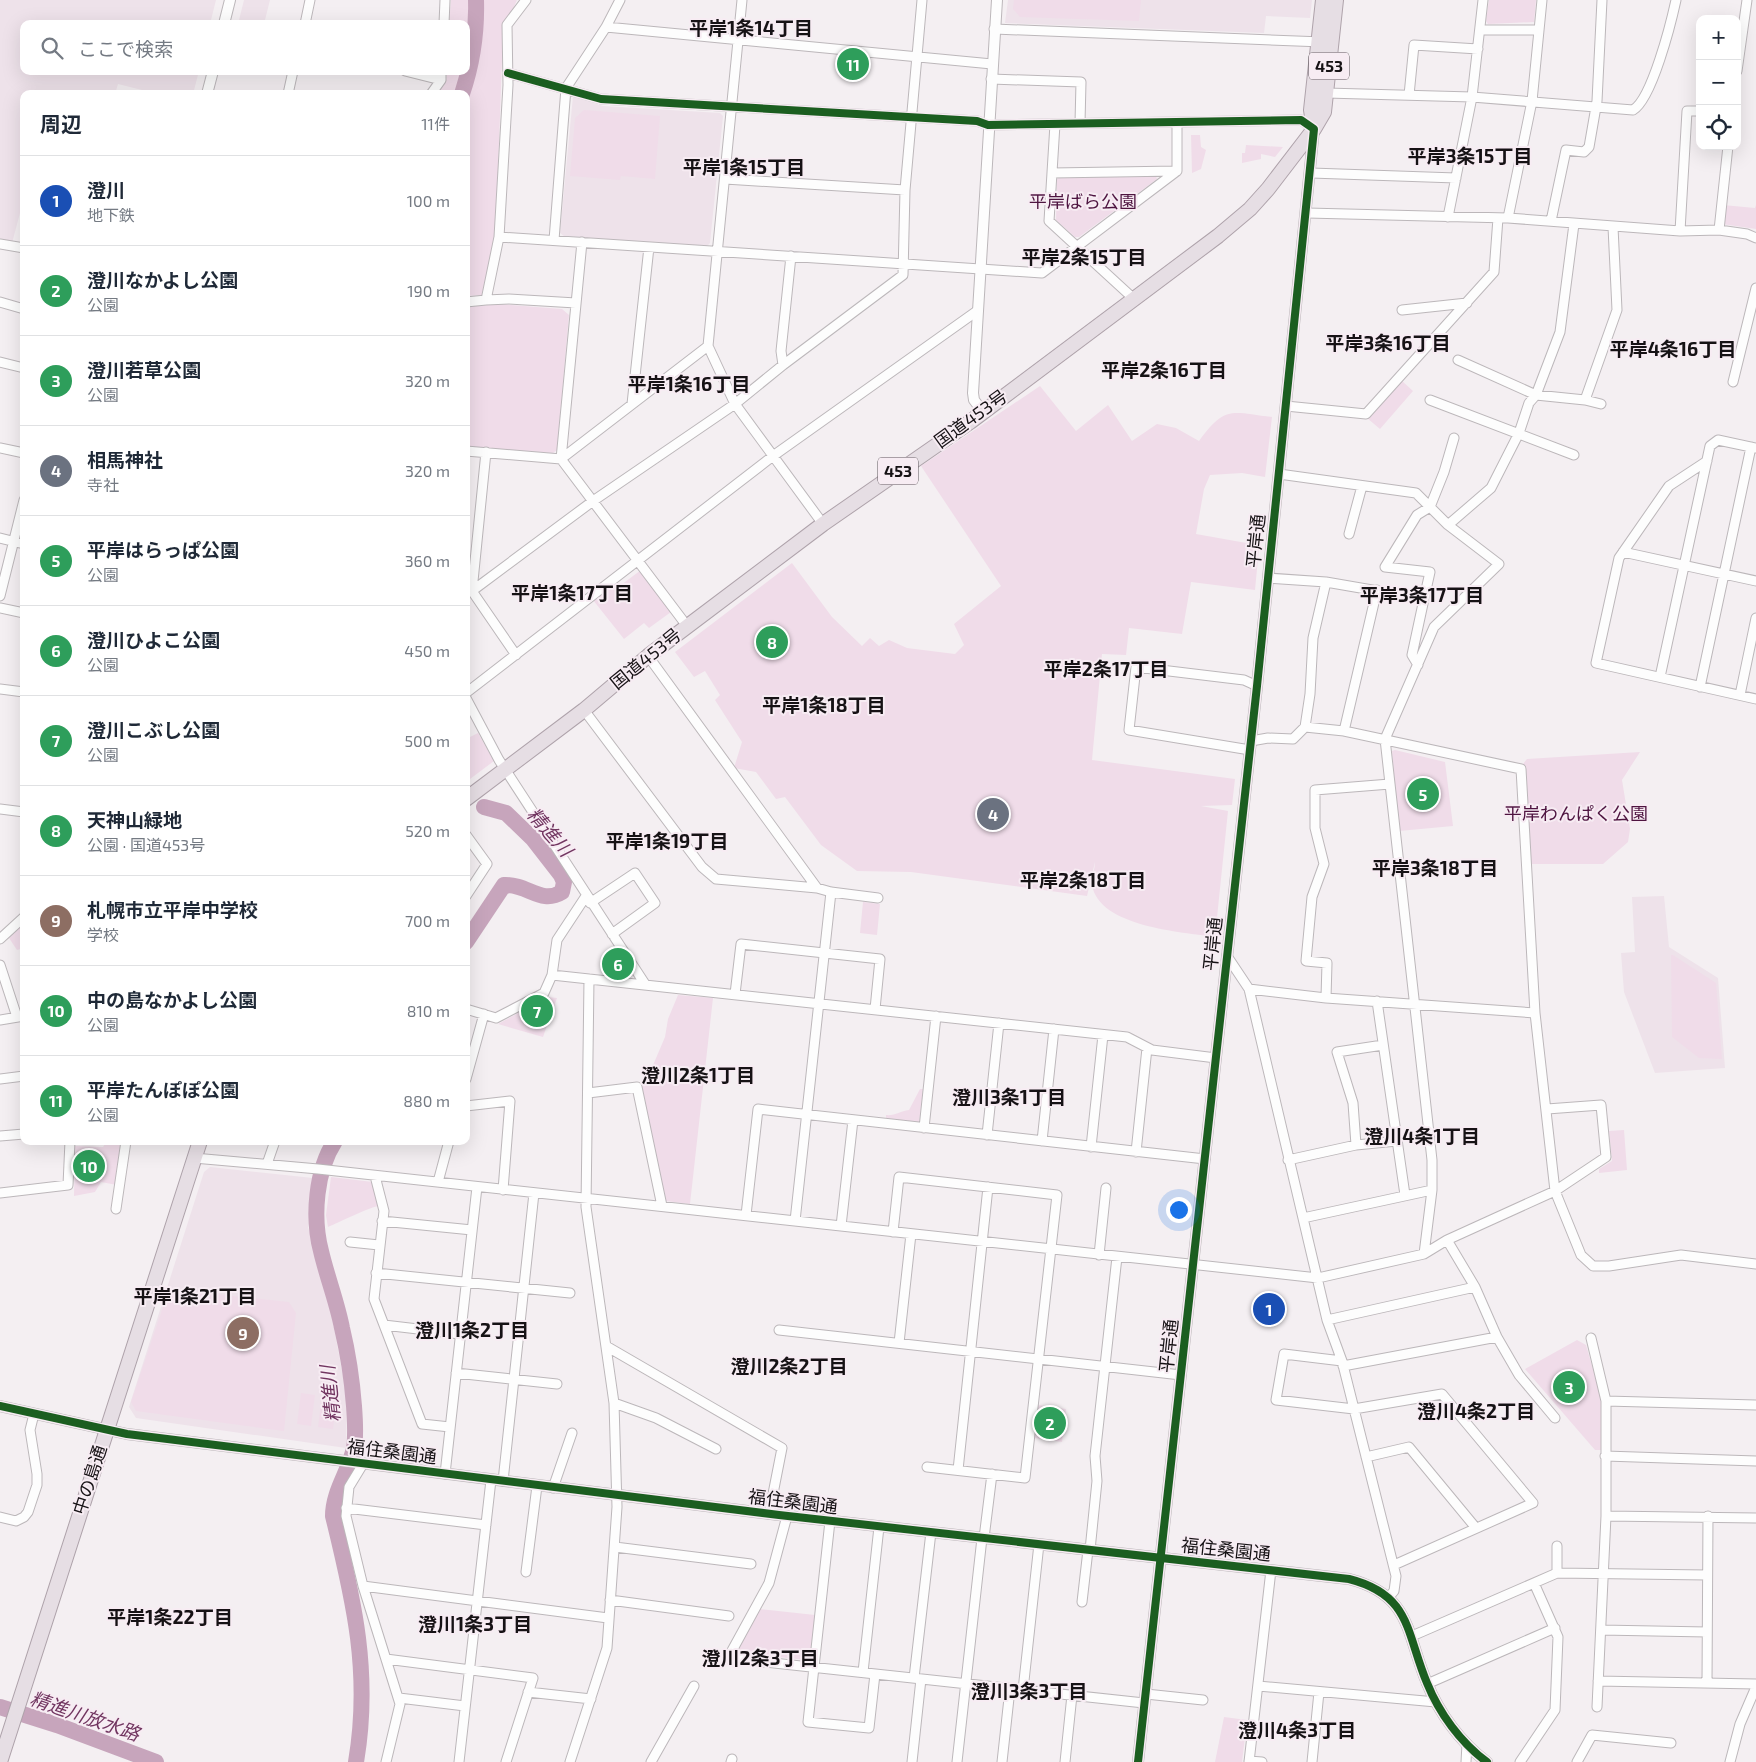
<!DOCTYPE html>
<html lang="ja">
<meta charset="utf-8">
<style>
body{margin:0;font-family:"Exo 2","Noto Sans JP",sans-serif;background:#f6f6f7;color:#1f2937}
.controls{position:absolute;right:15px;top:15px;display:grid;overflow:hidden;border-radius:10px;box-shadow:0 5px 20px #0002}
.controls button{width:45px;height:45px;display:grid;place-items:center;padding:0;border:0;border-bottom:1px solid #e0e1e3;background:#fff;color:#1f2937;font:25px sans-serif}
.you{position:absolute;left:1178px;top:1209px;width:18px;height:18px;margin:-12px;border:4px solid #fff;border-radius:50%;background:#1a73e8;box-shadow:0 0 0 8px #1a73e833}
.badge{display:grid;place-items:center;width:32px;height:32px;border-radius:50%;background:#0b8043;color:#fff;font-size:16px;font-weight:700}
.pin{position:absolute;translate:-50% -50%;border:2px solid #fff;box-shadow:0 1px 5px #0006}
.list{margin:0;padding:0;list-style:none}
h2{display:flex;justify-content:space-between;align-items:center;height:65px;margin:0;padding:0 20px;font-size:21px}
h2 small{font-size:16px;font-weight:400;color:#747a83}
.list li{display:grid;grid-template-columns:32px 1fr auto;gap:15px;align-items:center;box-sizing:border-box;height:90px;padding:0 20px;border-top:1px solid #e0e1e3}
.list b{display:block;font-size:19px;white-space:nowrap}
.list p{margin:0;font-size:16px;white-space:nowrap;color:#747a83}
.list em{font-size:16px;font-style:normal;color:#747a83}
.icon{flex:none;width:28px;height:28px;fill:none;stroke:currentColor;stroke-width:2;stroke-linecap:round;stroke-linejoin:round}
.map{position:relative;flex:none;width:1756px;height:1762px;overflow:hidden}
.search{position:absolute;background:#fff;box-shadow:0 5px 20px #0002;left:20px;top:20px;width:450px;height:55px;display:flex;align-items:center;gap:12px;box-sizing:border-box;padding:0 18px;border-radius:10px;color:#747a83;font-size:19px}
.panel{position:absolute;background:#fff;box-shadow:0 5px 20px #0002;left:20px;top:90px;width:450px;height:1055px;border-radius:10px}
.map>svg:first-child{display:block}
</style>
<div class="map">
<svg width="1756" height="1762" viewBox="0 0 1756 1762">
<rect width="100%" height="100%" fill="#f4eff2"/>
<path fill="#eee2ea" d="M0 0H216L210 24H24V71H199L193 94H158L118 84 115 94H24V198L12 243 0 241Z
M244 0H270L264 24H238Z
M1008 0H1312L1310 18 1266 16 1264 33 1005 23Z
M573 96 603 106 720 113 723 116 710 243 707 246 564 236 560 233Z
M1664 896 1669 947 1718 978 1725 1068 1655 1073 1624 992 1621 953 1635 952 1632 897Z
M210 1167 313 1178 308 1227 325 1279 345 1387 347 1406 346 1448 136 1418 129 1407 204 1172Z"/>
<path fill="#f0dce9" d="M451 0H517L503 31 496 228 482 295 466 296V94H437L446 82 447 71H466V24H449Z
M1014 0H1141L1139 21 1020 17 1013 9Z
M1489 0H1536L1534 22 1488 24 1486 21Z
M845 50 864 52 861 76 843 75Z
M584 110 660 116 655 179 621 176 620 180 570 176 575 118Z
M1191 135H1200L1201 147 1206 150 1201 169 1192 173Z
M1246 145 1283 147 1275 157 1261 154V159L1242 163V153H1245Z
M1156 176 1157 179 1079 237H1075L1056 220 1057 179 1060 177Z
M1723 205 1755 208 1756 205V229L1722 224Z
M500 304 562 309 569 315 557 450 553 453 466 447V307Z
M1401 380 1413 391 1380 429 1367 418Z
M1040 386 1076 431 1108 405 1132 441 1157 424 1176 428 1199 441C1225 405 1231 412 1272 417L1265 477 1242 473 1210 475 1204 489 1196 534 1252 544V547L1259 548 1255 590 1191 582 1182 634 1129 628 1126 655 1102 654 1092 760 1235 779 1232 805 1201 806 1228 811 1215 937C1182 932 1099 927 1092 885 1091 878 1095 869 1095 862L1087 896 911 872 857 871 821 845 785 797 776 799 756 772 734 768 742 742 715 700 720 695 705 671 694 677 675 652 792 563 832 617 862 646 870 638 879 646 889 640 907 648 955 654 964 645 954 624 1001 586 921 466Z
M641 570 671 612 649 628 644 623 624 639 593 600 614 584 617 588Z
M478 733 494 761 466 782V739Z
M1395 750 1445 762 1453 826 1399 831 1392 751Z
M1640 752 1622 780 1630 829 1628 842 1603 864H1531L1523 764 1527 759Z
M863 902 880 904 877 935 860 933Z
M24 923V948L17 950 9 938Z
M615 953 629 977 613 975Z
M1671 955H1673L1716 983 1722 1059 1699 1058 1672 1037Z
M678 995 713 998 690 1204 666 1201 640 1083 645 1084 665 1037 668 1019Z
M548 997 557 998 543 1037 498 1024Z
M920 1089H923L919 1124 886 1120V1115C895 1116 900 1111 909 1110Z
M1624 1130 1627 1170 1599 1173V1169L1612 1161 1609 1131Z
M107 1141H122L117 1185 101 1182 95 1192 74 1196 75 1146 103 1147Z
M331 1177 373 1182 379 1206C372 1206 338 1223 328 1227L326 1215Z
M169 1289 289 1302 296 1313 284 1431 136 1411 131 1402Z
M1577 1340 1586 1345 1603 1404 1601 1450H1595L1525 1369Z
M301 1393 315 1395 311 1426 297 1424Z
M322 1395 337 1397 333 1429 318 1427Z
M1038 1405 1066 1409 1062 1442 1034 1438Z
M759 1609 815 1615 810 1656 806 1660 741 1653 739 1648Z
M1224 1717 1247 1720 1242 1762H1215Z"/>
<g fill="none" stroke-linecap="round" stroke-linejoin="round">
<path stroke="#c7a5bc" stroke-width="16" d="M462 94C473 62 477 34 476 0
M466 942 504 885C528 884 541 905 562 892L564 882 561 875 533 839 506 813 484 807
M335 1141C316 1170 312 1217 321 1251 327 1277 337 1302 342 1328 348 1353 352 1380 354 1406 355 1419 356 1435 354 1448 349 1472 333 1491 333 1516 354 1601 371 1674 356 1762
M0 1707 57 1725 156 1762"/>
<g stroke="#bcb7ba" stroke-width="11">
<path id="minor" d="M526 0 507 25 508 85 499 237 486 300 509 299 576 303
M742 0 708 346 735 404 823 524
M305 24 310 0
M444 24 445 0
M606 27 992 64
M994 29 1323 42
M1480 30H1539
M405 71 441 80
M1737 71 1747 0
M508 73 601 99 977 121 988 125 1301 120 1314 129
M991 79 1081 82 1080 123
M1326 93 1472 97 1633 110C1652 99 1671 23 1676 0
M288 94 293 71
M431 94 441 80V71
M1409 95 1414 45 1478 49
M1055 124 1049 221 1134 299
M1052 173 1177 171
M1311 173 1456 178
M725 179 905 190
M1307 213 1508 218 1680 231 1719 230 1747 234 1756 238
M1448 217 1472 97 1483 0
M1508 218 1532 101 1542 0
M1551 221 1566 150 1584 152 1589 147 1597 101 1602 0
M1719 230 1728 146
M1680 231 1687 111H1700
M499 237 1042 273 1177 171V122
M554 240 566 88 606 27 620 0
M582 242 561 459 687 626
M0 244 24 248
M0 302 24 309
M466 302 486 300
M1402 310 1467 303
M1458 360 1536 395 1585 400 1601 404
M0 362 24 368
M783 365 781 351 791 256
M1733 382 1756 288
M1430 400 1574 455
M1585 400 1617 310 1613 227
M632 404 649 247
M1286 406 1366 414 1494 272 1498 218
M0 448 24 453
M466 451 561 459 708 346
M486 452 472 591 516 655
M1707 461 1669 486 1619 558 1596 663 1756 699
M1279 474 1416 493 1448 525 1499 564 1434 627 1385 739 1432 1160V1190L1424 1254
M1448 525 1491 488 1519 433 1529 403 1536 395 1560 332 1574 224
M1349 534 1362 486
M0 538 24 544
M1623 552 1756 581
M1268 578 1326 582 1424 599 1412 655 1418 665
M472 591 593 501 735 404 783 365 903 275 905 190 922 0
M0 596 24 500
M1424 599 1430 572 1385 567 1417 515 1430 507 1444 472 1454 438
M0 608 24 613
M648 656 817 888
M1660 677 1710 446 1718 440 1756 448
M1700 687 1751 447
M0 689 24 692
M466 693 773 456 977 311
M1740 695 1756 618
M466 698 499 760 645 984
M584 710 702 867 716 879 817 888 831 892 878 898
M1305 727 1310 694 1313 638 1326 582
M1344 731 1377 590
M1251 741 1268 738 1293 739 1305 727 1344 731 1521 769 1535 1013 1555 1191 1581 1255 1593 1266H1609L1681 1255 1756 1264
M1250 750 1129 730 1136 667 1244 680 1257 686
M0 809 24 812
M466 835 487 864 466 896
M590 903 635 873 655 903 612 934
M0 939 24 917
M1227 956 1249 989 1327 1320 1342 1361 1396 1576 1394 1591 1388 1598
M0 965 17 1017
M552 975 589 979
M1249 989 1326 998 1535 1013
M735 994 741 944 880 959 875 1009
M1326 998 1327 963 1306 961 1312 897 1324 864 1315 828V790L1390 784
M1377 1001 1405 1195
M466 1009 496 1018 544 993 552 975 557 940 586 896
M0 1020 24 1016
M0 1079 24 1076
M466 1079 484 1014
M588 1093 637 1087 662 1206
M466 1106 510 1101 503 1190
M924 1128 936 1016
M987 1135 999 1023
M0 1136 24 1134
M1042 1141 1054 1029
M1356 1145 1353 1103 1337 1052 1383 1045
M1091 1147 1103 1035
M1136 1152 1147 1048
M194 1158 318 1169 1318 1278 1424 1254 1447 1240 1555 1191 1606 1157 1601 1105 1547 1109
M1288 1160 1356 1145 1397 1141
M267 1164 275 1141
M375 1176 384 1211 374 1299 422 1424 450 1427
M438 1182 449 1141
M0 1193 68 1185 70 1141
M116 1209 126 1141
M746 1215 758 1109 1205 1159
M1303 1218 1432 1190
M382 1221 472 1230
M795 1221 831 892
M841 1226 853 1120
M893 1232 899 1177 1057 1195 1025 1478 927 1467
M1447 1240 1475 1287 1497 1337 1519 1375 1555 1418
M350 1242 379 1245
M1099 1255 1106 1188
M376 1273 570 1293
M1327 1320 1475 1287
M384 1325 460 1334
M779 1330 1181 1375
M1591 1338 1606 1401V1516L1597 1707
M899 1343 911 1234
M606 1346 782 1448 769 1514
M1342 1361 1284 1354 1276 1400 1354 1409 1442 1394 1533 1503 1394 1565
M1343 1366 1497 1337
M456 1373 557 1384
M1606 1401 1756 1405
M614 1403 656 1418 716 1449
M1605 1456 1756 1461
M1366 1457 1409 1447 1476 1528
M363 1464 349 1487 346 1516 363 1586 400 1704 386 1762
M958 1470 988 1187
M445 1474 477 1187
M503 1481 534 1193
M553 1488 572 1433
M346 1508 486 1525
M787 1516 769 1583 728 1658 1144 1703
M1606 1516 1756 1518
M0 1517 16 1521 24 1517 28 1512 37 1485V1474L30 1430 34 1414
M830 1521 808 1722 869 1728 875 1674
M984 1538 992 1474
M1557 1546V1573
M615 1547 751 1564
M1090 1550 1097 1481 1095 1456 1117 1257
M526 1572 537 1486
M363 1586 608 1618
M610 1600 729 1616
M1082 1602 1088 1550
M1601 1630 1707 1632
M1412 1636 1557 1573 1707 1575
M386 1659 533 1678 506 1762
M863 1672 879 1527
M914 1678 931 1532
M1598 1681 1756 1684
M1707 1682 1708 1516
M1427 1684 1555 1628
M1258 1686 1436 1702
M1023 1690 1039 1544
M528 1692 591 1699
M1146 1694 1203 1700
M399 1698 465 1706
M1249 1761 1262 1762
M459 1762 491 1480
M570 1762 607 1648 617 1507 614 1403 586 1207 589 979 1127 1037 1152 1050 1216 1058
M651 1762 694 1686
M731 1762 732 1759
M912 1762 921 1679
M957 1762 982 1538
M1002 1762 1010 1689
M1065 1762 1072 1695
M1249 1762 1271 1570
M1312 1762 1319 1692
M1466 1762 1467 1744
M1520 1762 1555 1710 1558 1637 1534 1583
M1577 1762 1592 1735 1671 1743
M1730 1762 1740 1724 1756 1687"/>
</g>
<g stroke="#bcb7ba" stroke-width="12">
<path id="tertiary" d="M224 24 230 0
M207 94 213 71
M983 412 974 400 973 393 997 0
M0 1406 127 1434 779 1515 1349 1579C1412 1595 1406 1634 1427 1683 1439 1713 1461 1743 1487 1762
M1138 1762 1257 686 1314 129"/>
</g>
<g stroke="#aea2aa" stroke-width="16">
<path id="trunk" d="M1314 129 1311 110 1323 0
M466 799 584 710 648 656 823 524 970 422 1218 236 1250 209 1268 189 1314 129 1324 112 1336 0
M0 1762 200 1141"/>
</g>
<use href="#minor" stroke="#fdfdfd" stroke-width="9"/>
<use href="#tertiary" stroke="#fdfdfd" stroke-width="10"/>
<use href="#trunk" stroke="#e6dee4" stroke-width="14"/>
<g stroke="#f7ecf3" stroke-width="11">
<path id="cycleway" d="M508 73 601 99 977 121 988 125 1301 120 1314 129 1257 686 1138 1762
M0 1406 127 1434 779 1515 1349 1579C1412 1595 1406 1634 1427 1683 1439 1713 1461 1743 1487 1762"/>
</g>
<use href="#cycleway" stroke="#1b5e20" stroke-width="8"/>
</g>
<g text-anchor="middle" stroke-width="4" stroke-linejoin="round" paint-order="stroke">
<g fill="#f7ecf3" stroke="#5a5358" stroke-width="1">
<rect x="1309" y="52.5" width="40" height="27" rx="4"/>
<rect x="878" y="457.5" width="40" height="27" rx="4"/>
</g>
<g font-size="16" font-weight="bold" fill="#161215">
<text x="1329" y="72">453</text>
<text x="898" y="477">453</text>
</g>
<g font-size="18" fill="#4e1440" stroke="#f7ecf3">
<text x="1083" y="208">平岸ばら公園</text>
<text x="1576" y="820">平岸わんぱく公園</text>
</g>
<g font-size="18" fill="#161215" stroke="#f7ecf3">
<text transform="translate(971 419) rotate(-36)" y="6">国道453号</text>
<text transform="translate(1256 541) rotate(-84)" y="6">平岸通</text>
<text transform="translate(646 659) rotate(-39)" y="6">国道453号</text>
<text transform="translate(1213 944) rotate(-84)" y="6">平岸通</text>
<text transform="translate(1169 1346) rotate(-84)" y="6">平岸通</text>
<text transform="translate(392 1452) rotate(7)" y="6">福住桑園通</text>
<text transform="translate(90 1480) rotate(-72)" y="6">中の島通</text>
<text transform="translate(793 1502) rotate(7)" y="6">福住桑園通</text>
<text transform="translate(1226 1550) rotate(6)" y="6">福住桑園通</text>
</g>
<g font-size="19" font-weight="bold" fill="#161215" stroke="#f7ecf3">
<text x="751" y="35">平岸1条14丁目</text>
<text x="1470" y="163">平岸3条15丁目</text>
<text x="744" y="174">平岸1条15丁目</text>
<text x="1084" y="264">平岸2条15丁目</text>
<text x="1388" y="350">平岸3条16丁目</text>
<text x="1673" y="356">平岸4条16丁目</text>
<text x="1164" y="377">平岸2条16丁目</text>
<text x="689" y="391">平岸1条16丁目</text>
<text x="572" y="600">平岸1条17丁目</text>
<text x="1422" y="602">平岸3条17丁目</text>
<text x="1106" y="676">平岸2条17丁目</text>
<text x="824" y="712">平岸1条18丁目</text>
<text x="667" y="848">平岸1条19丁目</text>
<text x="1435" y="875">平岸3条18丁目</text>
<text x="1083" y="887">平岸2条18丁目</text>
<text x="698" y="1082">澄川2条1丁目</text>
<text x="1009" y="1104">澄川3条1丁目</text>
<text x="1422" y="1143">澄川4条1丁目</text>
<text x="195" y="1303">平岸1条21丁目</text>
<text x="472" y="1337">澄川1条2丁目</text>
<text x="789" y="1373">澄川2条2丁目</text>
<text x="1476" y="1418">澄川4条2丁目</text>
<text x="170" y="1624">平岸1条22丁目</text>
<text x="475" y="1631">澄川1条3丁目</text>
<text x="760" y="1665">澄川2条3丁目</text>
<text x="1029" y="1698">澄川3条3丁目</text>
<text x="1297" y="1737">澄川4条3丁目</text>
</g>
<g font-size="19" font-style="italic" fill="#713560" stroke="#f7ecf3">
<text transform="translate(550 832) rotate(49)" y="7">精進川</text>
<text transform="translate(330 1394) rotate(-96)" y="7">精進川</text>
<text transform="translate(85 1716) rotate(19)" y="7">精進川放水路</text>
</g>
</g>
</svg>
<div class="controls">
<button>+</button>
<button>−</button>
<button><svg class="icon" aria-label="locate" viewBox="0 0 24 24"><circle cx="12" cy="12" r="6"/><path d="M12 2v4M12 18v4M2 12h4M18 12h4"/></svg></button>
</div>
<div class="you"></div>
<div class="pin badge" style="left:1269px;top:1309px;background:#1a4fb4">1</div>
<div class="pin badge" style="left:1050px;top:1423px;background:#2e9e5b">2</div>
<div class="pin badge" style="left:1569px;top:1387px;background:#2e9e5b">3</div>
<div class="pin badge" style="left:993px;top:814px;background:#6b7280">4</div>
<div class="pin badge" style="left:1423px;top:794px;background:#2e9e5b">5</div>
<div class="pin badge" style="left:618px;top:964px;background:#2e9e5b">6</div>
<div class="pin badge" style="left:537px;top:1011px;background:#2e9e5b">7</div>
<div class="pin badge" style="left:772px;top:642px;background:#2e9e5b">8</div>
<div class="pin badge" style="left:243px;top:1333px;background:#8d6e63">9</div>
<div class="pin badge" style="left:89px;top:1166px;background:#2e9e5b">10</div>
<div class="pin badge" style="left:853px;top:64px;background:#2e9e5b">11</div>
<div class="search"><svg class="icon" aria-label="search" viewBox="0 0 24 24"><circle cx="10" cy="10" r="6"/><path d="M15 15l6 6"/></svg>ここで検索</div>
<section class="panel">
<h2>周辺<small>11件</small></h2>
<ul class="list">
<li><span class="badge" style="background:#1a4fb4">1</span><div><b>澄川</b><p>地下鉄</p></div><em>100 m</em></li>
<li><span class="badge" style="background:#2e9e5b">2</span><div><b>澄川なかよし公園</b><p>公園</p></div><em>190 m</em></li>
<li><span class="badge" style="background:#2e9e5b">3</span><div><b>澄川若草公園</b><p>公園</p></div><em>320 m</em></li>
<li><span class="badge" style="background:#6b7280">4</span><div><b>相馬神社</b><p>寺社</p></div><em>320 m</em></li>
<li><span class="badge" style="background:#2e9e5b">5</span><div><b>平岸はらっぱ公園</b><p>公園</p></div><em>360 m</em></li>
<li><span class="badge" style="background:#2e9e5b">6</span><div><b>澄川ひよこ公園</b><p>公園</p></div><em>450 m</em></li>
<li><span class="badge" style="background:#2e9e5b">7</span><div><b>澄川こぶし公園</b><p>公園</p></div><em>500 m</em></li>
<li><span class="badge" style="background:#2e9e5b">8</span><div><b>天神山緑地</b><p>公園 · 国道453号</p></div><em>520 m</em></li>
<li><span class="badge" style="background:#8d6e63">9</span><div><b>札幌市立平岸中学校</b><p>学校</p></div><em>700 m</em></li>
<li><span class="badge" style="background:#2e9e5b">10</span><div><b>中の島なかよし公園</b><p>公園</p></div><em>810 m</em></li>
<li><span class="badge" style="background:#2e9e5b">11</span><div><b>平岸たんぽぽ公園</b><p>公園</p></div><em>880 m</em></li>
</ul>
</section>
</div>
